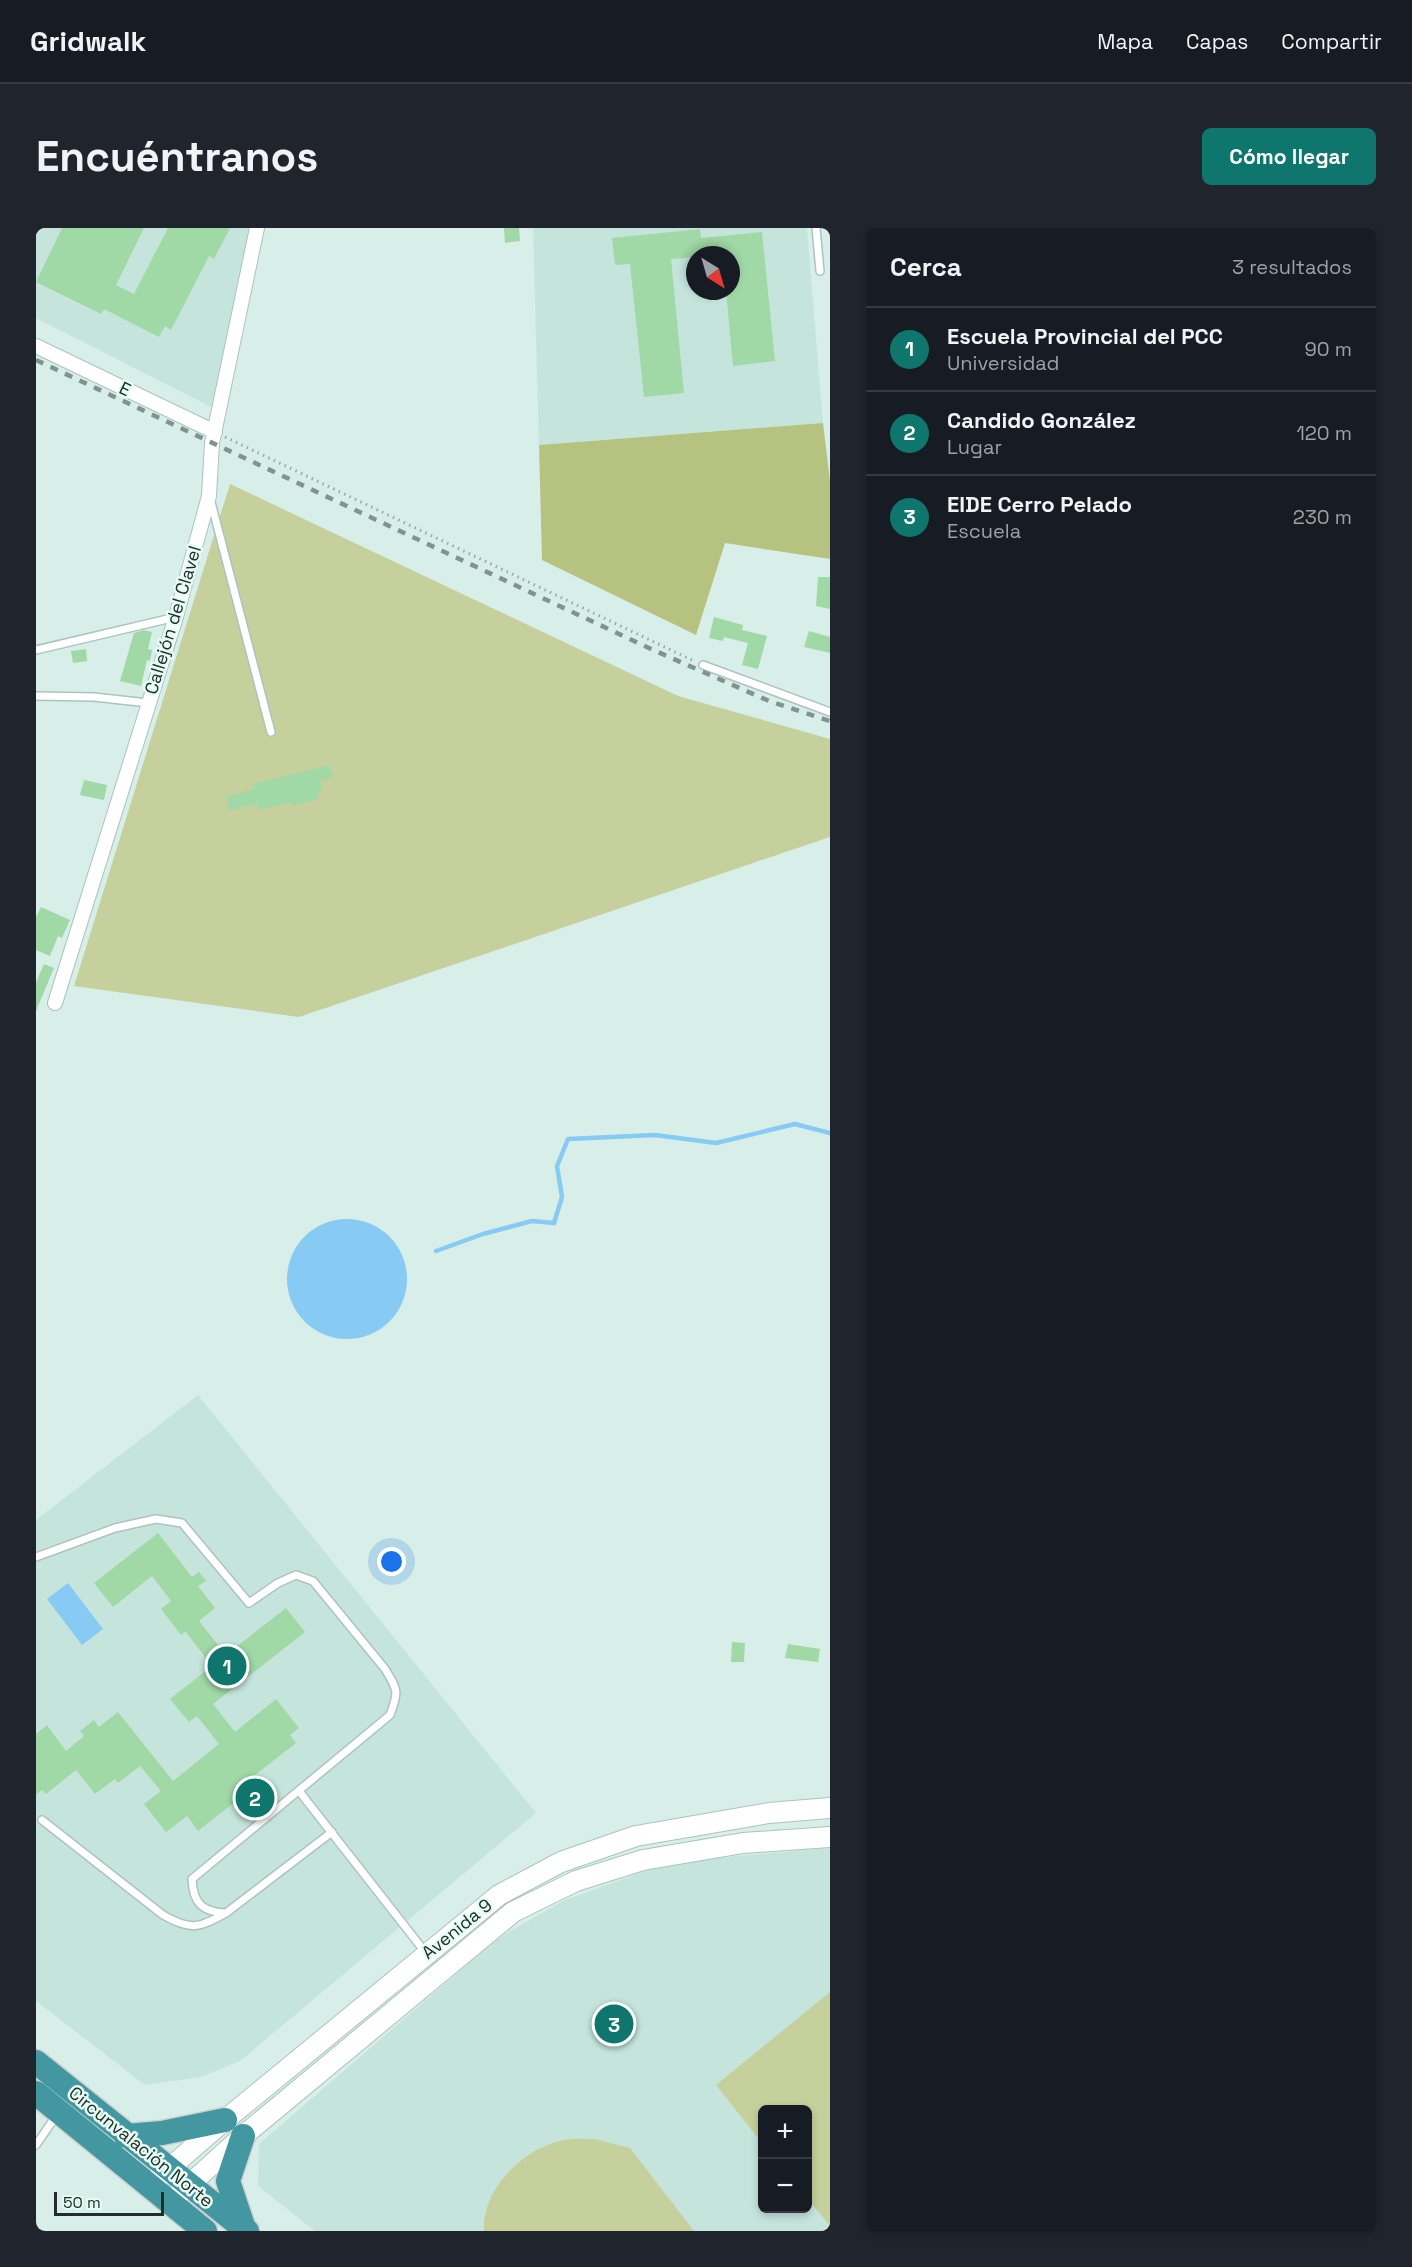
<!DOCTYPE html>
<html lang="es">
<meta charset="utf-8">
<style>
body{margin:0;font-family:"Space Grotesk",sans-serif;background:#20242c;color:#f1f3f6}
.controls{position:absolute;right:18px;bottom:18px;display:grid;overflow:hidden;border-radius:9px;box-shadow:0 3px 9px #0003}
.controls button{width:54px;height:54px;display:grid;place-items:center;padding:0;border:0;border-bottom:2px solid #363941;background:#171b24;color:#f1f3f6;font:30px sans-serif}
.compass{position:absolute;left:650px;top:18px;width:54px;height:54px;border-radius:50%;background:#171b24;box-shadow:0 3px 9px #0003;rotate:143deg}
.scale{position:absolute;left:18px;bottom:15px;width:110px;box-sizing:border-box;padding-left:6px;border:3px solid #232c29;border-top:0;font-size:16px;line-height:21px;white-space:nowrap;color:#232c29;-webkit-text-stroke:4px #e5fcf5;paint-order:stroke}
.you{position:absolute;left:356px;top:1334px;width:21px;height:21px;margin:-15px;border:4px solid #fff;border-radius:50%;background:#1a73e8;box-shadow:0 0 0 9px #1a73e833}
.badge{display:grid;place-items:center;width:39px;height:39px;border-radius:50%;background:#0f766e;color:#fff;font-size:20px;font-weight:700}
.pin{position:absolute;translate:-50% -50%;border:3px solid #fff;box-shadow:0 2px 6px #0006}
.list{margin:0;padding:0;list-style:none}
h2{display:flex;justify-content:space-between;align-items:center;height:78px;margin:0;padding:0 24px;font-size:26px}
h2 small{font-size:20px;font-weight:400;color:#9ea1a6}
.list li{display:grid;grid-template-columns:39px 1fr auto;gap:18px;align-items:center;box-sizing:border-box;height:84px;padding:0 24px;border-top:2px solid #363941}
.list b{display:block;font-size:22px;white-space:nowrap}
.list p{margin:0;font-size:20px;white-space:nowrap;color:#9ea1a6}
.list em{font-size:20px;font-style:normal;color:#9ea1a6}
.map{position:relative;flex:none;width:794px;height:2003px;overflow:hidden;border-radius:9px}
header{display:flex;align-items:center;gap:36px;box-sizing:border-box;height:84px;padding:0 30px;background:#171b24;border-bottom:2px solid #363941}
header strong{font-size:28px}
nav{display:flex;gap:33px;margin-inline-start:auto;font-size:21px}
.intro{display:flex;align-items:center;justify-content:space-between;box-sizing:border-box;height:144px;padding:0 36px}
h1{margin:0;font-size:42px}
.button{padding:15px 27px;border-radius:9px;background:#0f766e;color:#fff;font-size:21px;font-weight:700}
main{display:flex;gap:36px;padding:0 36px}
aside{flex:1;background:#171b24;border-radius:9px;box-shadow:0 3px 9px #0003}
.map>svg:first-child{display:block}
</style>
<header>
<strong>Gridwalk</strong>
<nav><a>Mapa</a><a>Capas</a><a>Compartir</a></nav>
</header>
<div class="intro"><h1>Encuéntranos</h1><a class="button">Cómo llegar</a></div>
<main>
<div class="map">
<svg width="794" height="2003" viewBox="0 0 794 2003">
<rect width="100%" height="100%" fill="#d7efe8"/>
<path fill="#c5e5dc" fill-rule="evenodd" d="M0 0H220L183 183 0 90Z
M497 0H771L787 195 503 217ZM659 27H695V63H659Z
M162 1167 500 1585 204 1833 165 1849 109 1857 0 1773V1292Z
M794 1620V2003H279L222 1958 223 1916 462 1710 529 1672 634 1634ZM726 1882H772V1980H726Z"/>
<path fill="#c5d09c" d="M194 256 642 468 794 511V609L263 789 38 758Z
M794 1764V1998L772 1971V1882H726V1915L680 1857Z
M559 1911 594 1920 658 2003H448C446 1960 487 1921 527 1912 537 1910 549 1911 559 1911Z"/>
<path fill="#b6c380" d="M787 195 794 253V331L689 315 660 407 506 332 503 217Z"/>
<path fill="#87cbf4" d="M251 1051a60 60 0 1 1 120 0a60 60 0 1 1-120 0Z
M32 1355 67 1401 46 1417 11 1371Z"/>
<g fill="none" stroke-linecap="round" stroke-linejoin="round">
<path stroke="#87cbf4" stroke-width="4.5" d="M400 1023 447 1006 496 993 518 995 526 969 521 938 532 911 619 907 680 915 759 896 794 905"/>
</g>
<path fill="#a0d8a6" d="M26 0H108L80 57 98 66 132 0H194L178 31 173 28 135 102 129 98 123 109 68 81 65 86 0 54Z
M468 0H483L484 13 469 15Z
M664 1 665 10 726 4 739 133 697 138 690 63H695V27H659V29L635 31 648 165 608 169 594 36 579 37 576 10Z
M782 349H794V381L780 378Z
M678 389 707 397 706 402 731 408 722 441 706 437 712 415 688 409 687 413 673 410Z
M108 402 116 404 112 421 116 422 114 433 111 432 105 458 84 453 98 405Z
M773 403 794 409V425L768 419Z
M50 421 51 433 37 435 35 423Z
M294 537 297 549 284 553 287 564 281 565 282 571 256 578 255 574 223 582 221 575 193 583 190 569 218 561 217 556Z
M48 552 71 557 68 572 44 567Z
M5 679 34 692 26 710 22 708 14 728 0 722V689Z
M8 736 18 740 0 783V754Z
M122 1305 156 1349 163 1344 170 1353 162 1358 179 1380 163 1393 190 1427 250 1380 269 1404 177 1476 199 1504 240 1471 263 1500 254 1507 260 1515 210 1554 215 1561 162 1603 151 1588 130 1604 108 1576 125 1563 104 1538 82 1555 79 1551 59 1566 40 1542 10 1566 6 1562 0 1567V1506L11 1497 30 1523 48 1508 44 1503 58 1492 63 1499 82 1484 137 1553 183 1516 161 1488 153 1494 134 1471 176 1438 149 1403 145 1407 125 1381 135 1373 116 1348 77 1379 58 1355Z
M696 1414 709 1415 708 1434H695Z
M752 1416 784 1421 782 1434 749 1430Z"/>
<g fill="none" stroke-linecap="round" stroke-linejoin="round">
<g stroke="#adc3bd" stroke-width="10">
<path id="lane" d="M780 0 784 43
M175 274 235 504
M0 422 140 389
M667 437 794 484
M0 468 58 469 112 475
M0 1329 79 1300 120 1291 146 1295 213 1375 242 1355 260 1347 277 1353 349 1441C362 1462 363 1464 354 1487L156 1651C157 1675 166 1684 190 1685L296 1604
M263 1563 389 1724
M6 1592 127 1687C155 1703 163 1700 190 1685
M0 1917 20 1888"/>
</g>
<g stroke="#adc3bd" stroke-width="16">
<path id="street" d="M0 118 179 204
M19 775 140 389 173 268 176 215 221 0"/>
</g>
<g stroke="#adc3bd" stroke-width="22">
<path id="secondary" d="M122 1950 189 1892 463 1667 525 1634 600 1608 733 1585 794 1580
M142 1967 207 1908 477 1684 540 1653 607 1632 707 1615 794 1609"/>
</g>
<g stroke="#cfd1d0" stroke-width="27">
<path id="highway" d="M0 1834 211 2003
M0 1865 169 2003
M90 1908 126 1905 189 1892
M207 1908 192 1953 208 2001"/>
</g>
<path stroke="#97a9a4" stroke-width="3" stroke-dasharray="1.5 4.5" stroke-linecap="butt" d="M189 209 660 434"/>
<use href="#lane" stroke="#fff" stroke-width="7"/>
<use href="#street" stroke="#fff" stroke-width="14"/>
<use href="#secondary" stroke="#fff" stroke-width="20"/>
<use href="#highway" stroke="#4397a1" stroke-width="24"/>
<path stroke="#82938e" stroke-width="4.5" stroke-dasharray="8 8" stroke-linecap="butt" d="M0 132 615 421 733 473 794 493"/>
</g>
<g text-anchor="middle" stroke-width="5" stroke-linejoin="round" paint-order="stroke">
<g font-size="18" fill="#232c29" stroke="#e5fcf5">
<text transform="translate(89 161) rotate(26)" y="6">E</text>
<text transform="translate(137 392) rotate(-73)" y="6">Callejón del Clavel</text>
<text transform="translate(421 1701) rotate(-39)" y="6">Avenida 9</text>
<text transform="translate(105 1919) rotate(39)" y="6">Circunvalación Norte</text>
</g>
</g>
</svg>
<div class="controls">
<button>+</button>
<button>−</button>
</div>
<svg class="compass" viewBox="-18 -18 36 36"><path d="M0-13l5 13h-10z" fill="#e53935"/><path d="M0 13l5-13h-10z" fill="#9ea1a6"/></svg>
<div class="scale">50 m</div>
<div class="you"></div>
<div class="pin badge" style="left:191px;top:1438px">1</div>
<div class="pin badge" style="left:219px;top:1570px">2</div>
<div class="pin badge" style="left:578px;top:1796px">3</div>
</div>
<aside>
<h2>Cerca<small>3 resultados</small></h2>
<ul class="list">
<li><span class="badge">1</span><div><b>Escuela Provincial del PCC</b><p>Universidad</p></div><em>90 m</em></li>
<li><span class="badge">2</span><div><b>Candido González</b><p>Lugar</p></div><em>120 m</em></li>
<li><span class="badge">3</span><div><b>EIDE Cerro Pelado</b><p>Escuela</p></div><em>230 m</em></li>
</ul>
</aside>
</main>
